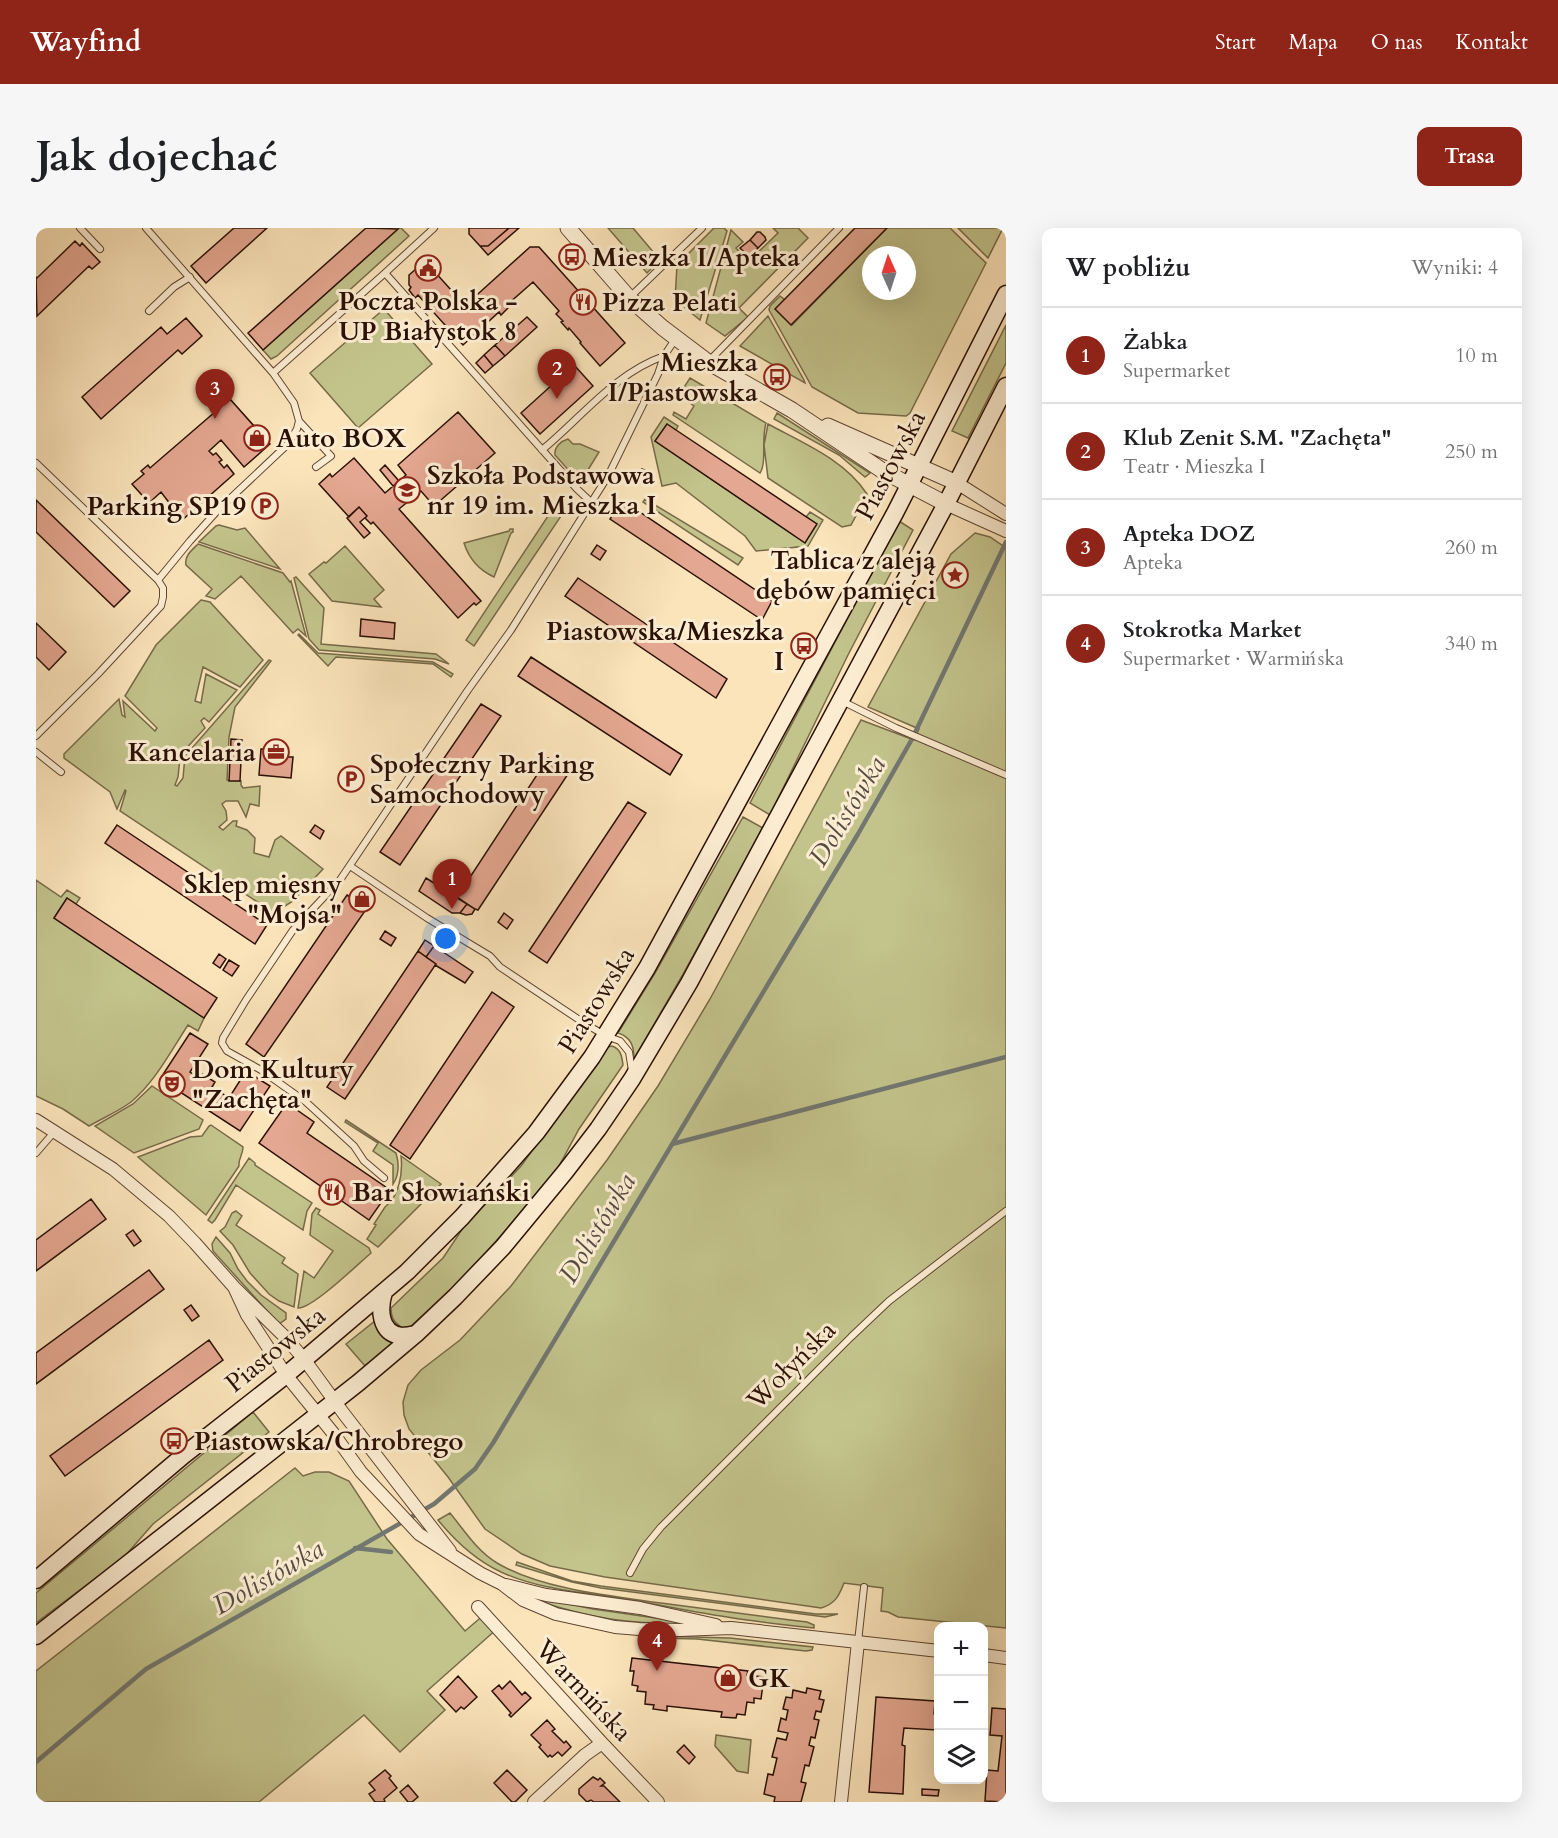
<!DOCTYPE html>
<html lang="pl">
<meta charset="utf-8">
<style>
body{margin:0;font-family:Cardo,serif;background:#f6f6f6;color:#202124}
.controls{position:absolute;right:18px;bottom:18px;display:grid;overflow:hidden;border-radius:12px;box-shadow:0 6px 24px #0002}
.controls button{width:54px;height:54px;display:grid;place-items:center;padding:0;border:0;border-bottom:2px solid #e0e0e0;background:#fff;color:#202124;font:30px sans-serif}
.compass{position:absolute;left:826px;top:18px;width:54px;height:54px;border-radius:50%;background:#fff;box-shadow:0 6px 24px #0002;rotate:357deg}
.you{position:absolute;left:410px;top:711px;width:21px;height:21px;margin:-15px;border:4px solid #fff;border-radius:50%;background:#1a73e8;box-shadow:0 0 0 9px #1a73e833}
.badge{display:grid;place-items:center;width:39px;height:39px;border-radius:50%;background:#8f2418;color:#fff;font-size:20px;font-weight:700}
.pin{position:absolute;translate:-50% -50px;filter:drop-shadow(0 2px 3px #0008)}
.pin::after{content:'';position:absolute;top:32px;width:21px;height:18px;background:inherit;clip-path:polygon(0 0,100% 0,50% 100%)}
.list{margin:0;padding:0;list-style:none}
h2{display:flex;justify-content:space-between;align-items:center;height:78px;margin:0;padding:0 24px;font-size:26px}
h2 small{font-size:20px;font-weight:400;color:#757577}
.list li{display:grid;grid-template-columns:39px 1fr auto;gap:18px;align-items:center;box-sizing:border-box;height:96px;padding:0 24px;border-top:2px solid #e0e0e0}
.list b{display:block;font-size:22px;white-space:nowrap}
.list p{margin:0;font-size:20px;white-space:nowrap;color:#757577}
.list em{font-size:20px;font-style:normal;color:#757577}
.icon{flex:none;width:33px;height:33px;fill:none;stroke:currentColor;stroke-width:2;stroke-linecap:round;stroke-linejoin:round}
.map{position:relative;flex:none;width:970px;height:1574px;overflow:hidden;border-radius:12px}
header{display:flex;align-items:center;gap:36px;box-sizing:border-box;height:84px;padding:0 30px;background:#8f2418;color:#fff}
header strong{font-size:28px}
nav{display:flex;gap:33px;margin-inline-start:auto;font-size:21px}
.intro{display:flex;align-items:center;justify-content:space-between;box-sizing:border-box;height:144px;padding:0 36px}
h1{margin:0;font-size:42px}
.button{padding:15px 27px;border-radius:12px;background:#8f2418;color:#fff;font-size:21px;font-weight:700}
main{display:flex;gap:36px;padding:0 36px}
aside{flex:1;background:#fff;border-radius:12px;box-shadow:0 6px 24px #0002}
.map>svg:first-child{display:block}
</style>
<header>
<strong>Wayfind</strong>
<nav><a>Start</a><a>Mapa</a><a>O nas</a><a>Kontakt</a></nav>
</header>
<div class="intro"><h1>Jak dojechać</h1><a class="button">Trasa</a></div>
<main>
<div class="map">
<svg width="970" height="1574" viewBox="0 0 970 1574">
<rect width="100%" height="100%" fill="#fbe4ba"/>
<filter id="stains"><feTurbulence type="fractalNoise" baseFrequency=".00333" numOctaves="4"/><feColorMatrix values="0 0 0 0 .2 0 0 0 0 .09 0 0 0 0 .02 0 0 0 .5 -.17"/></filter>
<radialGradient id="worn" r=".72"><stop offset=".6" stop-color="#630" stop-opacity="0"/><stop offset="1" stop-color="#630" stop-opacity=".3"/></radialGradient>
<path fill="#c3c38c" stroke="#776a48" stroke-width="1.5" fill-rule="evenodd" d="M362 0H365L373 8 241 128 235 131 227 122 362 1Z
M572 0H597L624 32 611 45Z
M678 0H688L691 3 664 92 639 72 641 37Z
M737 0H762L772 10 703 80 712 89 689 108 670 95 695 2 707 14 700 20 713 33 742 5Z
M851 0H914L950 35 874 185 870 188 822 185 776 159 733 82 734 78 744 68 749 72 756 97ZM835 27H871V63H835Z
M922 0H967L952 30Z
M348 81 396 136 322 200 274 145Z
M732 88 768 152 769 155 704 118Z
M970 97V135L932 210 916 203Z
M654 150 730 195C725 211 731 235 724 245L637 187 638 184 650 191 658 178 643 167Z
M741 185 834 245 829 249 803 227 738 191Z
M628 189 642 198 640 202 631 196 619 213 768 314 770 289 774 284 787 292 772 318 720 323 709 308 640 255 626 258 615 209Z
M732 196C767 215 809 232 831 266L829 271 815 297 806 299 732 250 728 217Z
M532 211 537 216H544L563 224 544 255 519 227C518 219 525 213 532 211Z
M609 271 707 330 702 337 607 274Z
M518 279 527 285 438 418 430 412Z
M863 293 877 302 812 427 734 587 714 575Z
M183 297 201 302 209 300 244 341 163 314 180 298Z
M474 301H477V304L475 305 458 349C443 342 433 331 428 315L473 303Z
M939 305 954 309 970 320V1400L862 1389 852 1384 845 1383 847 1360 808 1355C803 1368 799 1376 785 1380L569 1349 514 1338 486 1326 449 1301 412 1249 373 1201 368 1187 367 1174 372 1157 385 1142 424 1112 475 1058 571 932 622 858 674 771 825 492 878 512 883 501 832 479 915 326Z
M162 316 247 345 254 354 255 353 270 408 262 401 257 405 205 348 179 371 170 368 176 361 150 337C148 328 156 322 162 316Z
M309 318 348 362 338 371 345 379 296 373 273 346 288 334 290 335Z
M260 349 288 380 285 416 400 426 413 436 399 431 283 422 273 411 258 350Z
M165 372 174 374 227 432 204 459 167 439 159 473 165 475 170 446 201 462 173 494 168 490 165 493 169 500 144 527 139 525V531L144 530 142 549 139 557 141 558 147 550 149 528 233 432 235 433 199 479 193 509 191 552 205 553V557L207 560 224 558 223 578 214 576 210 589 202 573H190L186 576 190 583 191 592 183 599 187 602 197 593H201L200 598 211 602 219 610 218 625 233 629 239 612 245 608 287 641 257 673 238 685 84 583 90 563 89 562 81 581 74 564 28 530V526L83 471 86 487 89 489 87 473 119 503 121 500 89 468 120 417Z
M263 406 282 425 397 434 417 446 415 449 397 436 300 429 292 438 262 407Z
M707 589 727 600 646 748 598 831C598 818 595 809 582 805L619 745Z
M0 652 25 669 31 662 44 670 40 676 31 670 18 690 168 790 162 803 152 797C135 823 119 854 95 874 83 883 67 890 53 898L27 881 0 868Z
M576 818C585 821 586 829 587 837L543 901 523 938 500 969 421 1056 374 1099 366 1100C358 1094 355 1090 355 1080L407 1030 427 1000 485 938 572 819Z
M116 858 167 892 163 901 98 925 59 898 97 876Z
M310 892 360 925C363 935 363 947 357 956V937L337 923 342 915 309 894Z
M175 897 207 919C207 927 202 931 203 938L170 987 102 929 154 909 166 908 173 898Z
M365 928 405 956 342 1019 331 1011 340 997 338 996 349 979C363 969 367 945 365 928Z
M213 930 219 935V937L276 975 271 983 267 1002 200 957 179 992 176 995 172 992Z
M280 980 284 982 282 986 333 1020 335 1025C322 1036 276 1081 262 1080L268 1043 278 1050 297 1023 274 1007 276 986Z
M200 983 206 988 200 997 249 1030 246 1035 262 1046 258 1079 243 1073 233 1066 214 1045 197 1017 184 1003 189 999 196 985Z
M180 1009 194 1025 202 1041 211 1053 225 1067 250 1085V1091L243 1096 177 1023 176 1016Z
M339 1093 347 1108 359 1114 329 1138 310 1116Z
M217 1184 233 1204 117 1296 89 1328 0 1395V1365Z
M259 1240 267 1248 279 1244H293L313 1253 351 1311 429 1403 449 1386 462 1400 391 1463 409 1482 364 1524 328 1487 223 1574H0V1443Z
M414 1285C428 1302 441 1323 461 1335 505 1361 574 1368 625 1375 673 1381 722 1388 771 1394L778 1397V1400C751 1397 724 1394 697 1390 661 1385 625 1377 589 1371 547 1364 504 1362 465 1344 439 1332 420 1314 402 1292Z
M481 1334 536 1353 565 1358 780 1386H802L789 1389 565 1360 536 1354 480 1337Z
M504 1370 557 1381 647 1394 648 1396C593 1395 555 1391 503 1373Z
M621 1408 694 1410 777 1419 776 1422 770 1423 661 1411 621 1410Z
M680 1507 715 1512 712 1545 701 1543 679 1518Z"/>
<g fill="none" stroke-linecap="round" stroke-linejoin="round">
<path stroke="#727771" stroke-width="4.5" d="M636 916 970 829
M319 1320 355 1324
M0 1534 110 1441 398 1276 439 1241 457 1215 822 606 876 511 970 314"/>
</g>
<path fill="#e4a791" stroke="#2b1005" stroke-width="1.5" d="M198 0H231L170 55 155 38Z
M330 0 362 1 227 122 212 105Z
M433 0H473L452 18H444L433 6Z
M473 0H483L452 27 444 18H452Z
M819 0H851L755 97 739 81Z
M721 4H724L729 9 730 12 722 20 714 12Z
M714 12 722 20 713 29 704 20Z
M39 13 44 18 46 15 64 34 56 41 53 38 1 88 0 49 1 50Z
M494 19H503L589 115 564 138 544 115 545 114 533 100 532 102 525 94 527 93 520 86 523 83 497 54 471 77 473 79 465 87 463 84 427 117 382 67 379 70 373 62 375 59 373 57V47L389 33 425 73 433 74Z
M491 89 501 99 469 128 459 117Z
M150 90 166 108 146 126 142 122 65 191 46 169 125 99 131 106Z
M459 117 469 128 457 138 448 127Z
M448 127 457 138 449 145 440 135Z
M538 137 557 158 504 206 485 185Z
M194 171 234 216 208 239 185 212 173 223 177 227 180 225 186 232 183 234 188 240 191 237 198 246 144 294 135 284 138 281 125 264 113 275 96 256 108 246 105 243 112 237 114 240Z
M422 184 459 225 398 278 385 263 363 281 445 373 440 377 438 375 422 390 337 294 335 296 329 290 331 288 323 279 313 289 283 256 294 246 296 249 318 230 349 265 370 247 362 237Z
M631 196 781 296 769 315 619 213Z
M349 237 363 253 357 258 344 242Z
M606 241 614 245 609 255 601 250Z
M0 272 94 363 78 379 0 304Z
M586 272 736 373 726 392 574 291Z
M323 279 331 288 324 294 334 305 328 310 311 290Z
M561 317 570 323 564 332 555 326Z
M542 350 691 451 680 470 529 368Z
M325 391 359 395 358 411 324 408Z
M0 395 30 424 13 442 0 429Z
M495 429 646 527 634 547 482 448Z
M445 476 465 488 364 637 344 624Z
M195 511 206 512 204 553H193Z
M225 521 252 523V529H257L255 550 223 547Z
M512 530 534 543 442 682 439 681 421 669Z
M592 574 610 585 511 735 493 723Z
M81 597 231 697 219 716 69 615Z
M279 597 288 603 284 611 274 604Z
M390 650 431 676 424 685H416L383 663Z
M323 664 333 671 328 678 318 671Z
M311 667 331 680 228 829 210 816Z
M31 670 181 770 168 790 18 690Z
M431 676 439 681 436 686 430 687 424 685Z
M468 685 477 692 471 701 462 694Z
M349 703 360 710 355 718 344 711Z
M389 712 398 718 390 729 382 723Z
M398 718 437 744 429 755 399 737 400 736 390 729Z
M382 723 400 736 309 871 291 859Z
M183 726 190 731 184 740 177 735Z
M193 732 203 738 196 748 187 742Z
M456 764 478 779 374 931 354 917Z
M154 805 172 816 154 844 163 850 166 846 179 854 176 859 193 870 210 843 234 858 204 903 124 851Z
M251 875 278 894 271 905 354 962 333 992 223 915Z
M55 971 70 991 0 1043V1012Z
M97 1002 105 1013 98 1018 90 1007Z
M113 1042 128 1061 0 1156V1125Z
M155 1077 163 1088 156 1093 148 1082Z
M173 1112 187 1132 29 1248 14 1228Z
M596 1430 712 1443 711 1447 728 1449 725 1471 718 1470V1475L711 1474 709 1487 701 1486 700 1490 685 1489 686 1484 631 1478V1483L617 1481 618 1477 609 1476 610 1464 601 1463 602 1458 596 1457 598 1443H594Z
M422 1448 441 1469 428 1481 425 1479 420 1484 404 1467Z
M474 1453 486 1467 489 1464 495 1470 475 1489 473 1487 475 1485 456 1463 463 1457 466 1461Z
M771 1460 785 1463 783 1471 788 1472 785 1484 780 1483 778 1491 783 1492 779 1510 775 1509 773 1517 778 1519 773 1538 769 1537 765 1554 770 1555 765 1574H738L739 1569 728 1566 732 1546 737 1547 741 1530 736 1529 741 1510 750 1512 752 1505 742 1503 745 1490 750 1492 752 1482 747 1481 750 1469 756 1470 757 1462 770 1465Z
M840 1469 899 1473 898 1486 902 1487 901 1502 868 1500 866 1517 869 1518 867 1566 833 1564Z
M956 1480 970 1481V1574L949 1573 951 1542 962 1543 966 1508 954 1507Z
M511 1492 519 1501 516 1503 528 1515 530 1513 535 1519 526 1528 522 1524 516 1529 514 1527 512 1529 503 1519 505 1517 495 1507Z
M648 1517 659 1529 653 1536 641 1524Z
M349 1542 355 1548 353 1550 361 1560 348 1571 349 1574H339L333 1566 339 1562 333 1555Z
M471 1542 491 1562 479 1574H476L458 1555Z
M557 1549 562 1552 564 1550 569 1555 565 1558H568L584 1574H558L555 1572 551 1574 543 1566V1561Z
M372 1557 382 1569 376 1574H372L364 1564Z
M886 1561 903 1562 902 1568 886 1567Z"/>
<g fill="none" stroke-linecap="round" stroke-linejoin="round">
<g stroke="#5f4532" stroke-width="8">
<path id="service" d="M44 0 64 21
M110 0 237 145 258 175 263 193 261 201 252 216 182 282 154 313 122 352
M349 45 541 261 556 275
M593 70 666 0
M113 83 138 59 154 49
M672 134 803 0
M237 145 349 45 398 0
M263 193 295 228 280 239
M506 222C545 190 579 145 628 128
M0 235 122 352 127 360V369L125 378 62 446 0 508
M804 472 860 500 970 547
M0 524 25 544
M314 638 391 690 454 728 464 739 548 795 570 808 584 813 593 824 596 843
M0 925 19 903
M348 950 328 933 318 918 270 874 225 842 191 823 186 815 187 810 210 772 257 702 304 652 432 462 475 402 572 248 622 146 628 128 640 110
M594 1345 607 1321 625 1299 815 1109 853 1073 970 983
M822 1414 828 1359"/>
</g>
<g stroke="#5f4532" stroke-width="14">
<path id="minor" d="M921 255 970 286
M910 276 970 303
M0 892 77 941 133 988 159 1015 198 1059 249 1109 268 1131 308 1186 414 1323
M198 1059 211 1087 250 1147 297 1205 325 1244 357 1278 383 1306 444 1345 466 1356 487 1372 520 1386 579 1399 603 1401 644 1402 695 1400 903 1423
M470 1357 510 1367 604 1380 680 1397
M442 1379 566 1515 622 1574
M948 1427 970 1430
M498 1574 549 1527 566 1515
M805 1574 822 1414"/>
</g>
<g stroke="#5f4532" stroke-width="17">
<path id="tertiary" d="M532 0 593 70 627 100 672 134 756 182 847 243 910 276
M792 198 921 255"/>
</g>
<g stroke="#2b1005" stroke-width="19">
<path id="secondary" d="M348 1064C343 1080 343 1105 365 1108 370 1108 376 1107 380 1106
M0 1352 148 1227 250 1147 371 1044 426 989 500 905 556 829 611 740 859 285 970 66
M0 1408 322 1155 380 1106 419 1069 467 1019 529 944 562 901 596 851 653 755 910 276 970 158"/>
</g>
<use href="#service" stroke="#fcedd2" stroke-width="6"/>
<use href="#minor" stroke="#fcedd2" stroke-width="12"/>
<use href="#tertiary" stroke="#fcedd2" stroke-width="15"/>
<use href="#secondary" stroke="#fcedd2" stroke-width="16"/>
</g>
<defs>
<g id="bus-ring" transform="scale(1.35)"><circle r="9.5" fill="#fcedd2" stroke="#8f2418" stroke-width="1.5"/><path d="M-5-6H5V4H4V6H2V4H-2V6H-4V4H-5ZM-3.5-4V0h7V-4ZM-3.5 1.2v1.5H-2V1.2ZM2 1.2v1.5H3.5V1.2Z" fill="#8f2418"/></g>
<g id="civic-ring" transform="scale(1.35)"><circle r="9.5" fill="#fcedd2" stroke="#8f2418" stroke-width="1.5"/><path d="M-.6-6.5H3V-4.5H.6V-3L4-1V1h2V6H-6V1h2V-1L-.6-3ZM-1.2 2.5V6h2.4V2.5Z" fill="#8f2418"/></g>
<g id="restaurant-ring" transform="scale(1.35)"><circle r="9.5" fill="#fcedd2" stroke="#8f2418" stroke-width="1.5"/><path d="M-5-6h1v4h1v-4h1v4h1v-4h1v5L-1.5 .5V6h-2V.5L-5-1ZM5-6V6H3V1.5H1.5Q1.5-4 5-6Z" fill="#8f2418"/></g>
<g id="shop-ring" transform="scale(1.35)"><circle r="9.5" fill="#fcedd2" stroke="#8f2418" stroke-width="1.5"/><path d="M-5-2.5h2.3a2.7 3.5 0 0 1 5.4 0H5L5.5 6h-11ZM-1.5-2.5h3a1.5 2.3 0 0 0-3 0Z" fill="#8f2418"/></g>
<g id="school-ring" transform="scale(1.35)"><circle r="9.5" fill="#fcedd2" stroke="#8f2418" stroke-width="1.5"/><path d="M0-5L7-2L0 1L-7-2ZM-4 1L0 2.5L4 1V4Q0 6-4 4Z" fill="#8f2418"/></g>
<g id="parking-ring" transform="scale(1.35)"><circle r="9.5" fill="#fcedd2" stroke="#8f2418" stroke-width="1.5"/><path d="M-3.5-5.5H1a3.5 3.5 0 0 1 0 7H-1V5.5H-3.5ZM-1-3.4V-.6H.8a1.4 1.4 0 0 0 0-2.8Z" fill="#8f2418"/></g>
<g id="sight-ring" transform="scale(1.35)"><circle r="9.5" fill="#fcedd2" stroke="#8f2418" stroke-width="1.5"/><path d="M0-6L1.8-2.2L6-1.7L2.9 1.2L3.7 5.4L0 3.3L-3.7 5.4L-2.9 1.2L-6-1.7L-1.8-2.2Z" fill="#8f2418"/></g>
<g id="office-ring" transform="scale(1.35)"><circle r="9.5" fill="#fcedd2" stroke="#8f2418" stroke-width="1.5"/><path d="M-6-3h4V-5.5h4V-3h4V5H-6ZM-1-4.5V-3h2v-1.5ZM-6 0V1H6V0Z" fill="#8f2418"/></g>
<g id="theatre-ring" transform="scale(1.35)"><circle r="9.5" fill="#fcedd2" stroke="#8f2418" stroke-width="1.5"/><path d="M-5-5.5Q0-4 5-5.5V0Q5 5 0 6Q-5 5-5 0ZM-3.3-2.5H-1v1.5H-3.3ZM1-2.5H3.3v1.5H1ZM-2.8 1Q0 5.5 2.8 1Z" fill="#8f2418"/></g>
</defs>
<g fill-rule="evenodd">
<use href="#bus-ring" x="536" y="29"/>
<use href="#civic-ring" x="392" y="40"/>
<use href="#restaurant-ring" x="547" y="74"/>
<use href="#bus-ring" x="741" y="149"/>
<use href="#shop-ring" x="221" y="210"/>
<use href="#school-ring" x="371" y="262"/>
<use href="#parking-ring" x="229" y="278"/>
<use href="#sight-ring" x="919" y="347"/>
<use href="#bus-ring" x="768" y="418"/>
<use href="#office-ring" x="240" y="524"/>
<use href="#parking-ring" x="315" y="551"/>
<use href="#shop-ring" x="326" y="671"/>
<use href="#theatre-ring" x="136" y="856"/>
<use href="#restaurant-ring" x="296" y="964"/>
<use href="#bus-ring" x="138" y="1213"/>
<use href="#shop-ring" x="692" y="1450"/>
</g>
<g text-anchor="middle" stroke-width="6" stroke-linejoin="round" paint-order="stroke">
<g font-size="26" font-weight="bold" fill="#2b1005" stroke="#fcedd2" text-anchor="start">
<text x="556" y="38">Mieszka I/Apteka</text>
<text x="392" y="82" text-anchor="middle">Poczta Polska -<tspan x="392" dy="30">UP Białystok 8</tspan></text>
<text x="566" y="83">Pizza Pelati</text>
<text x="722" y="143" text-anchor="end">Mieszka<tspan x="722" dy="30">I/Piastowska</tspan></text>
<text x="240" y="219">Auto BOX</text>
<text x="391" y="256">Szkoła Podstawowa<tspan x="391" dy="30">nr 19 im. Mieszka I</tspan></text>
<text x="210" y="287" text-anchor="end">Parking SP19</text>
<text x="900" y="341" text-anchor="end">Tablica z aleją<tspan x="900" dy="30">dębów pamięci</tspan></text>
<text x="748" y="412" text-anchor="end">Piastowska/Mieszka<tspan x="748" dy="30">I</tspan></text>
<text x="220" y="533" text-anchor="end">Kancelaria</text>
<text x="334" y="545">Społeczny Parking<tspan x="334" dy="30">Samochodowy</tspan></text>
<text x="306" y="665" text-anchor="end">Sklep mięsny<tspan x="306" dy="30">"Mojsa"</tspan></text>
<text x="156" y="850">Dom Kultury<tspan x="156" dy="30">"Zachęta"</tspan></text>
<text x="316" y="973">Bar Słowiański</text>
<text x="158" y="1222">Piastowska/Chrobrego</text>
<text x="712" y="1459">GK</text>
</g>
<g font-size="26" fill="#2b1005" stroke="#fcedd2">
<text transform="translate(854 237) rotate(-62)" y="9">Piastowska</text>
<text transform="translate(560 772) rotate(-58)" y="9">Piastowska</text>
<text transform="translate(239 1121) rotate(-39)" y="9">Piastowska</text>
<text transform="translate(755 1137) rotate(-45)" y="9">Wołyńska</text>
<text transform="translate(548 1462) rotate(47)" y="9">Warmińska</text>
</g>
<g font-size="27" font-style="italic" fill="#554c44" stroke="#fcedd2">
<text transform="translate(811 583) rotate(-59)" y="9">Dolistówka</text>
<text transform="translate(561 1000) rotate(-59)" y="9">Dolistówka</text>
<text transform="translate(232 1349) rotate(-30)" y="9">Dolistówka</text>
</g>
</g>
<rect width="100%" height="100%" filter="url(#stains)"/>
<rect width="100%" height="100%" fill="url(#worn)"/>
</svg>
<div class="controls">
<button>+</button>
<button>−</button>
<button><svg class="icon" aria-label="layers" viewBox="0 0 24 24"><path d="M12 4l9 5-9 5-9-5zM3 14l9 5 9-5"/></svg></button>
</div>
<svg class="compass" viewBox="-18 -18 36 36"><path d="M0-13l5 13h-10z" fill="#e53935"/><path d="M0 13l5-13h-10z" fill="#757577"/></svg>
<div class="you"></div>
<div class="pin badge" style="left:416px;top:681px">1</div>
<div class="pin badge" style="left:521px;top:171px">2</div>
<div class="pin badge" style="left:179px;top:191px">3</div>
<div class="pin badge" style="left:621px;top:1443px">4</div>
</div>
<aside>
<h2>W pobliżu<small>Wyniki: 4</small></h2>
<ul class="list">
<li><span class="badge">1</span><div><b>Żabka</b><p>Supermarket</p></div><em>10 m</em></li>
<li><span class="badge">2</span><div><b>Klub Zenit S.M. &quot;Zachęta&quot;</b><p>Teatr · Mieszka I</p></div><em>250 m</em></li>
<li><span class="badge">3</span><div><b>Apteka DOZ</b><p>Apteka</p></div><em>260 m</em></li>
<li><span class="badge">4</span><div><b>Stokrotka Market</b><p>Supermarket · Warmińska</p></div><em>340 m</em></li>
</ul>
</aside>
</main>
